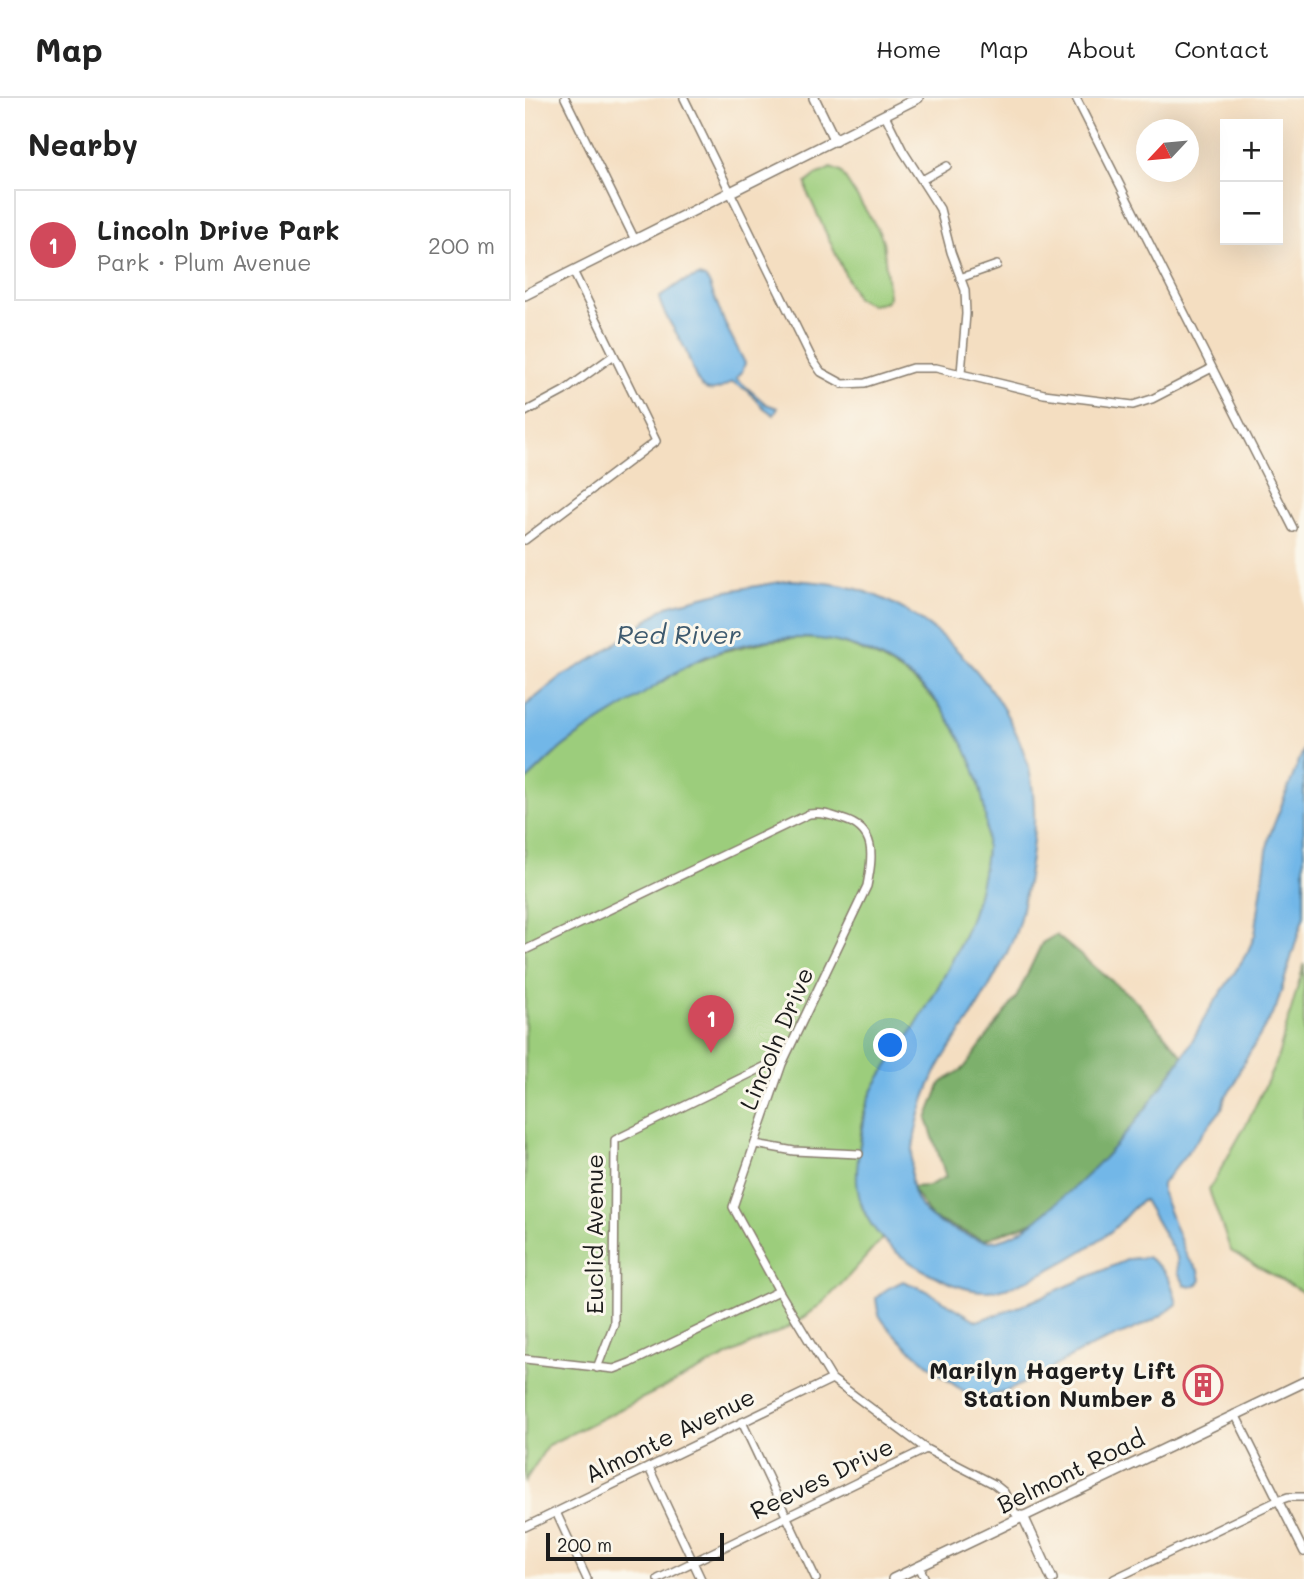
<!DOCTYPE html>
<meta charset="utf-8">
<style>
body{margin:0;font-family:Mali,sans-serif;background:#f2f2f2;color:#222}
.controls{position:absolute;right:21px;top:21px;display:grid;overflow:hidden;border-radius:0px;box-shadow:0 7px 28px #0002}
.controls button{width:63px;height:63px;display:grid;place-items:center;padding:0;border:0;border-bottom:2px solid #e0e0e0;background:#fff;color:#222;font:35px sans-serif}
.compass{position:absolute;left:611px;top:21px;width:63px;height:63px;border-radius:50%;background:#fff;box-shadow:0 7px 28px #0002;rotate:244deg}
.scale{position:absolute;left:21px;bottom:18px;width:178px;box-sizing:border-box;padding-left:7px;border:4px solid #1c1c1c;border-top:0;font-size:19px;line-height:24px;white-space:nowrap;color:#1c1c1c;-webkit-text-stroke:5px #fbf7ec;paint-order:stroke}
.you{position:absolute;left:366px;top:948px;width:24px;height:24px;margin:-18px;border:5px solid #fff;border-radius:50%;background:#1a73e8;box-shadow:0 0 0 10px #1a73e833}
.badge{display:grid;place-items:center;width:46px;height:46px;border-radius:50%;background:#d1495b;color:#fff;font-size:23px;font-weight:700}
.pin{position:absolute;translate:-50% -58px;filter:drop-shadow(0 2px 4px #0008)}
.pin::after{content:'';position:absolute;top:37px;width:24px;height:21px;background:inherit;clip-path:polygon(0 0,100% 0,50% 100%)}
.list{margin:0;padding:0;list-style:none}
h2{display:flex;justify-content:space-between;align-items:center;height:91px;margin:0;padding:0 28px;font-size:30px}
h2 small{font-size:23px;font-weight:400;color:#767676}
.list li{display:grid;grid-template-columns:46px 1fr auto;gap:21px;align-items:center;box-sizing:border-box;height:112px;margin:0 14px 14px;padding:0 14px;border:2px solid #e0e0e0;border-radius:0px}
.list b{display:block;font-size:26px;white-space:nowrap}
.list p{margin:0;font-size:23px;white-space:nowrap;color:#767676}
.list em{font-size:23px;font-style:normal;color:#767676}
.map{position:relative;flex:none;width:779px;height:1481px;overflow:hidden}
header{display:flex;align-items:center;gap:42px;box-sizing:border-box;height:98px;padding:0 35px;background:#fff;border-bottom:2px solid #e0e0e0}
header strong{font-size:33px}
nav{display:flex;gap:38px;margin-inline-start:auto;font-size:24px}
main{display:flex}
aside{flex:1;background:#fff}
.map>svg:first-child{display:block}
</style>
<header>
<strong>Map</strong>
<nav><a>Home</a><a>Map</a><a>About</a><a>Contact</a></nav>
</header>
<main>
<aside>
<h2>Nearby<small></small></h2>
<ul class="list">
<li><span class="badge">1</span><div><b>Lincoln Drive Park</b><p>Park · Plum Avenue</p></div><em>200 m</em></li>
</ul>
</aside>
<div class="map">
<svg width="779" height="1481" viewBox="0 0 779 1481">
<rect width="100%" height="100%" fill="#fbf7ec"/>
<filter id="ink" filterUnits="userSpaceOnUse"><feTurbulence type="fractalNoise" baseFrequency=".0143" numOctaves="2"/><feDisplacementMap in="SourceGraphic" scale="14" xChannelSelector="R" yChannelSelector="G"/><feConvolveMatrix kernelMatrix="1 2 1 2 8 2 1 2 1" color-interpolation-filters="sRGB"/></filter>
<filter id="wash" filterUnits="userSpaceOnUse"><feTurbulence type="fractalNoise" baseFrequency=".00686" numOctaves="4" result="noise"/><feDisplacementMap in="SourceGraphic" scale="28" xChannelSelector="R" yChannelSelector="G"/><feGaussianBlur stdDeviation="1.57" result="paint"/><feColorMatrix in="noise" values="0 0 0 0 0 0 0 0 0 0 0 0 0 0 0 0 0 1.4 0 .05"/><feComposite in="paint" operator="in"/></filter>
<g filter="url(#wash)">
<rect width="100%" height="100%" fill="#f4dec1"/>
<path fill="#9ccd7c" stroke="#5c744c" stroke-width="2" d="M306 70 316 74 354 133 358 143 364 199 361 204 347 207 331 200 283 96 281 85 291 77Z
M275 540C287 541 301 540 312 544 355 556 398 582 423 620 499 730 450 832 387 933 374 956 355 976 344 1000 334 1024 331 1080 336 1105 338 1117 350 1131 357 1141 321 1180 291 1223 239 1240L23 1347 0 1383V684L36 650 70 625 167 565 195 554 243 543Z
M779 866V1195L706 1153 684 1092 723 1023 751 965Z"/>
<path fill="#7db06c" stroke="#4c6644" stroke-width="2" d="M531 837 611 903 658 958 628 1002 591 1049 553 1088 509 1124 458 1142 407 1120 386 1089 403 1088 421 1079 402 1021 416 985 439 970 491 900 517 845Z"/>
<path fill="#72b7e8" stroke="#476a82" stroke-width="2" d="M174 178 180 180 184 185 200 226 220 265 217 274 211 280 241 306 253 310 249 317 239 310 223 293 207 284C171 309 171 273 159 249 151 232 138 218 134 200L155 185Z
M266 482C289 484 313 485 335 492 412 516 484 593 504 671 513 708 509 747 502 785 498 805 495 827 486 846 474 873 458 900 443 924 431 942 417 959 409 978 394 1010 387 1043 386 1076 385 1102 401 1120 423 1129 435 1134 453 1144 466 1143 491 1141 513 1121 531 1105 581 1064 620 1015 656 961 668 944 676 924 688 906 700 889 712 872 723 853L730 837 744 739 779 650V817L751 910 715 971 710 986 700 999 697 1011 637 1086V1095L662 1159 674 1173 676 1182 673 1186 665 1189 660 1187 653 1174 652 1159 619 1102C608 1106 596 1126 585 1134 559 1154 495 1192 463 1193 442 1194 422 1184 404 1175 368 1158 334 1125 332 1083 331 1067 334 1051 337 1035 339 1024 340 1012 344 1001 353 977 374 955 388 932 453 826 498 730 420 615 394 576 341 546 294 541 253 537 204 546 167 565 147 576 128 590 109 602 84 618 58 632 35 651 23 661 12 673 0 684V608L37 578 76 556 142 508 197 494Z
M622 1159C643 1173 646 1182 652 1206 624 1230 589 1237 557 1253 531 1266 479 1303 450 1298 432 1294 366 1237 356 1220 352 1215 352 1206 351 1200L362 1191 378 1183 400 1192 452 1223 496 1208 604 1161Z"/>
</g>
<g filter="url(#ink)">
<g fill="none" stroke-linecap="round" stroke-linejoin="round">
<g stroke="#887d6e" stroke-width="10">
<path id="minor" d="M40 0 110 142
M159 0 287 261 296 274 318 286 340 285 387 270H411L519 296 608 307 627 301 687 270
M551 0 768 430
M360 17 378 53 415 111 426 154 440 192 441 216 436 275
M397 82 422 68
M435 180 472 167
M0 314 39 293 89 257
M0 442 131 343 48 173
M0 852 284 716C296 714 305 717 317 721 352 731 348 758 342 788L257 966 208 1109 254 1193 307 1281 401 1351 469 1386 479 1394 490 1415 498 1418
M230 1046 269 1053 334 1056
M0 1261 89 1271 105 1265 254 1193
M72 1270 89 1226 90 1042 245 966H257
M710 1316 779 1454
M217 1324 291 1481
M124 1370 176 1481
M31 1414 62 1481
M0 1429 307 1281
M394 1468 400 1481
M133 1481 401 1351
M589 1481 752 1403 763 1399H779"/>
</g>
<g stroke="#887d6e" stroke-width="12">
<path id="tertiary" d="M289 0 310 43
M0 197 393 0
M498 1418 527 1481
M368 1481 779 1284"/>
</g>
<use href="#minor" stroke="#fff" stroke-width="7"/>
<use href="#tertiary" stroke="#fff" stroke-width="9"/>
</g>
</g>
<defs>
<g id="building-ring" transform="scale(2.0125)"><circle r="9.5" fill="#fbf7ec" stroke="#d1495b" stroke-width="1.5"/><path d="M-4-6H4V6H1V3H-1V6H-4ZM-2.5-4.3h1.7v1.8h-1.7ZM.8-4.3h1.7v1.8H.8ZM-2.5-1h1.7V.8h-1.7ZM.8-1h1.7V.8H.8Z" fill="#d1495b"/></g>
</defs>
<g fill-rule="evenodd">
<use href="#building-ring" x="678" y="1287"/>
</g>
<g text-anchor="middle" stroke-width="6" stroke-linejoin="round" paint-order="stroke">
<g font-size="24" fill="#1c1c1c" stroke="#fbf7ec">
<text transform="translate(252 941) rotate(-67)" y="8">Lincoln Drive</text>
<text transform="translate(70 1136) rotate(-90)" y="8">Euclid Avenue</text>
<text transform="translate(145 1338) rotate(-26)" y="8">Almonte Avenue</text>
<text transform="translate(546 1374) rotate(-26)" y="8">Belmont Road</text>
<text transform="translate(297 1381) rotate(-26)" y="8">Reeves Drive</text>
</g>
<g font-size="24" font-weight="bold" fill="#1c1c1c" stroke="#fbf7ec" text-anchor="end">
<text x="651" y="1281">Marilyn Hagerty Lift<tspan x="651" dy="28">Station Number 8</tspan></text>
</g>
<g font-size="26" font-style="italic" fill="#3e5a6e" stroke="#fbf7ec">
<text x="154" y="546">Red River</text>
</g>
</g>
</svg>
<div class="controls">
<button>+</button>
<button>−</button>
</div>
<svg class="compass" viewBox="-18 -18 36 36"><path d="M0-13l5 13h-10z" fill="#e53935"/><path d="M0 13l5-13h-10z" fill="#767676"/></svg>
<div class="scale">200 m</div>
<div class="you"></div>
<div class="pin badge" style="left:186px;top:955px">1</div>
</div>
</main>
